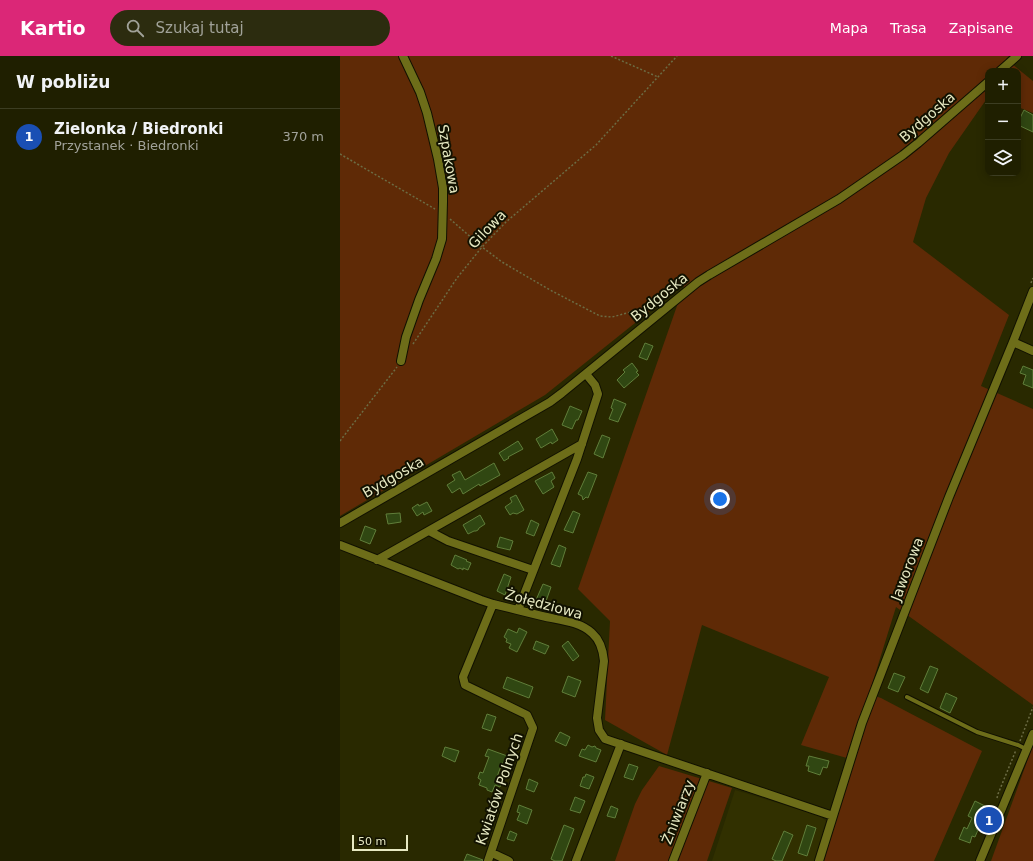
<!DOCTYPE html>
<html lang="pl">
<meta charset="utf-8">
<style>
body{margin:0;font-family:"DejaVu Sans",sans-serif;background:#2c2c0f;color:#f1f3f6}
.controls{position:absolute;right:12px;top:12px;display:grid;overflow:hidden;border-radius:8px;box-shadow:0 2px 10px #0003}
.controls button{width:36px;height:36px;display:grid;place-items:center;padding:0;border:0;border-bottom:1px solid #3c3d22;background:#1f1f00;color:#f1f3f6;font:20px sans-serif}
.scale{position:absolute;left:12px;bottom:10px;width:56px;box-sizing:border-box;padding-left:4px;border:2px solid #e7e9c2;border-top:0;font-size:11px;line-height:14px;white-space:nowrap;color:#e7e9c2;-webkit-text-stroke:3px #110;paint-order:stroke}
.you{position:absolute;left:380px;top:443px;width:14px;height:14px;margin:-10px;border:3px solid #fff;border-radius:50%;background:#1a73e8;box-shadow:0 0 0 6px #1a73e833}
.badge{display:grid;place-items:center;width:26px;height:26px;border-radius:50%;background:#db2777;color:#fff;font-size:13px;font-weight:700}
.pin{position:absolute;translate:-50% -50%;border:2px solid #fff;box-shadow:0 1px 4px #0006}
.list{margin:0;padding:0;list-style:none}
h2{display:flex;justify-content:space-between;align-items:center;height:52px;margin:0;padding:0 16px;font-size:17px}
h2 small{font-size:13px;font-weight:400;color:#a1a299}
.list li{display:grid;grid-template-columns:26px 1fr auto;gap:12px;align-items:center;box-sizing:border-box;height:56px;padding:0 16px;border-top:1px solid #3c3d22}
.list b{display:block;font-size:15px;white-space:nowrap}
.list p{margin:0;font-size:13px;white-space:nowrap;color:#a1a299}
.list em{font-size:13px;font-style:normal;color:#a1a299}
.icon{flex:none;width:22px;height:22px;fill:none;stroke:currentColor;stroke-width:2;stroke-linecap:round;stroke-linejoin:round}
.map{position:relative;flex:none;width:693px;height:805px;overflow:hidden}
header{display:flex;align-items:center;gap:24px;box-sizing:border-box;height:56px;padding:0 20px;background:#db2777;color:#fff}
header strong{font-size:19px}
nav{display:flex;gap:22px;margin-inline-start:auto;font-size:14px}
.search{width:280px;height:36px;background:#2c2c0f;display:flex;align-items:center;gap:10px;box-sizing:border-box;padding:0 14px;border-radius:22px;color:#a1a299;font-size:15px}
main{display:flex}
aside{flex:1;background:#1f1f00}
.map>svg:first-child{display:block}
</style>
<header>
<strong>Kartio</strong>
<div class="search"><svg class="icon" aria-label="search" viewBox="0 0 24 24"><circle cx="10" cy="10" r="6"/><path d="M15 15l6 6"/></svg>Szukaj tutaj</div>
<nav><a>Mapa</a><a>Trasa</a><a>Zapisane</a></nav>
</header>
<main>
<aside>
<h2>W pobliżu<small></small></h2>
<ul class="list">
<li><span class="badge" style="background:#1a4fb4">1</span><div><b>Zielonka / Biedronki</b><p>Przystanek · Biedronki</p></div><em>370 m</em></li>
</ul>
</aside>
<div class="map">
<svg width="693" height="805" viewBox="0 0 693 805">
<rect width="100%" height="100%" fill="#292900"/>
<path fill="#313000" d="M395 734 480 760 486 765 474 805H372Z"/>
<path fill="#5f2a06" d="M0 0H669L666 3 693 25V57L678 51V15H648V41L609 97 586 142 573 186 669 259 641 330 693 353V649L556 551 529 638 541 642 642 695 594 805H484L514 704 461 689 489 621 362 569 327 699 265 664 270 565 238 533 345 227 205 339 0 460Z
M693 689V805H651Z
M319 710 392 732 367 805H275L295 748 302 734Z"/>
<path fill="#304712" stroke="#607e3a" d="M684 54 693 59V76L678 69V66Z
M305 287 313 290 307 304 299 301Z
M292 307 298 315 296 316 299 319 284 332 277 324 285 316 283 314Z
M683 310 693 314V332L683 328 686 319 680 317Z
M274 343 286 348 278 366 269 363 273 353 271 352Z
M230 350 242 355 238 364H236L232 373 222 369Z
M212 373 218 384 212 388 211 386 201 392 196 383Z
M262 379 270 382 263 402 254 398Z
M178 385 183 393 168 401 169 402 164 405 159 397Z
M154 407 160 419 140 430 139 428 123 438 120 432 112 437 107 429 115 424 112 419 120 415 125 424Z
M212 416 215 422 211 425 214 431 203 438 195 425Z
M248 416 257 419 248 442 246 441 243 444 242 440 238 438Z
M176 439 184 454 177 458 173 457 170 459 165 451 172 446 170 442Z
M87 446 92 455 84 459 83 456 77 460 72 452 78 448 79 450Z
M233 455 240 458 233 477 224 474Z
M60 457 61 466 48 468 46 458Z
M140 459 145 468 139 472 138 474 136 475H134L128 478 123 469Z
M191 464 199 468 194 480 186 477Z
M25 470 36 474 30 488 20 484Z
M160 481 173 485 170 494 157 491Z
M219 489 226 492 220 511 211 508Z
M115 499 127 504 126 505 131 507 128 514 123 512V514L120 512 118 513 111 509Z
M164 518 171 521 165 539 157 535Z
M203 528 211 531 205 548 196 544Z
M179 572 187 576 177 596 169 592 171 588 166 586 167 583 164 581 168 573 177 577Z
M196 585 209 590 205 598 193 593Z
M228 585 239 600 233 605 222 590Z
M590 610 598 613 588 637 580 633Z
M554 617 565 621 558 636 548 632Z
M228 620 241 625 235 641 222 636Z
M167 621 193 631 189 642 163 632Z
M606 637 617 642 610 657 600 652Z
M147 658 156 661 151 675 142 672Z
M220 676 230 681 226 690 215 685Z
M248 689 252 691 255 690 256 692 261 694 256 706 239 700 242 693 245 694Z
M105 691 119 695 115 706 102 700Z
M148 693 170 701 168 709 162 707 157 721 163 723 160 731 155 729 152 736 147 734V732L139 729 141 724 138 722 140 716 143 717 149 701 145 700Z
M469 700 489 705 487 712 483 711 480 719 468 715 469 710H466Z
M289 708 298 711 293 724 284 721Z
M246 718 254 721 249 733 240 730 243 721H245Z
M189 723 198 727 194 736 186 733Z
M235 741 245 745 240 757 230 754Z
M635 745 645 750 636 773 638 774 635 781 632 780 630 787 619 783 624 771 627 773 632 762 628 760Z
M179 749 192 754 187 768 177 764 180 757 177 756Z
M271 750 278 753 275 762 267 760Z
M224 769 234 773 222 805H215L211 803Z
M467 769 476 772 467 800 458 797Z
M170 775 177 778 174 785 167 783Z
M444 775 453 779 442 805H436L432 803Z
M127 798 143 804V805H124Z"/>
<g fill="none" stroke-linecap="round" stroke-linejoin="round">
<g stroke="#110" stroke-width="6">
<path id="lane" d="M567 641 637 676 678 689 686 693"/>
</g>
<g stroke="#110" stroke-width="10">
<path id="street" d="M660 15 677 0
M673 286 693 295
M61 305 66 281 79 244 96 203 102 183 103 146V132L98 103 87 57 80 36 63 0
M0 467 210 346 222 337 358 226 369 219 499 143 563 99 578 87 648 26
M89 475 108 485 193 514
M0 489 141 544 153 548C169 552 186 556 202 560 218 564 239 565 252 577 260 584 263 594 264 605L257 662 259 674 265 683 493 760
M37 504 242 388
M178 554 237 403 258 338 255 329 246 318
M152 797 169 805
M148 805 193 672 187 659 125 629 123 621 153 548
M236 805 281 688
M333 805 367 717
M479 805 522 667 609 441 673 286 693 235
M640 805 693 678"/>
</g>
<path stroke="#6c6c44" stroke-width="1.5" stroke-dasharray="2 2" stroke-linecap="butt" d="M271 0 318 21
M0 98 95 153
M110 163 142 191 162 206 210 234 260 260 272 261 295 255 314 252
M691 227 693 222
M73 288 117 222 142 191 166 166 256 89 337 0
M0 385 57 311
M680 685 693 651
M657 742 658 738 676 694"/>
<use href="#lane" stroke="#6d6d19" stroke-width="4"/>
<use href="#street" stroke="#6d6d19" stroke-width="8"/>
</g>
<g text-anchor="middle" stroke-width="4" stroke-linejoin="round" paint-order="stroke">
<g font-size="14" fill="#e7e9c2" stroke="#110">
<text transform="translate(587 61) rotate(-41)" y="5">Bydgoska</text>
<text transform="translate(109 103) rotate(80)" y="5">Szpakowa</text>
<text transform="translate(147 173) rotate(-46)" y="5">Gilowa</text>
<text transform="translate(319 241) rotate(-39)" y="5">Bydgoska</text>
<text transform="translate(53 421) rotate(-30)" y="5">Bydgoska</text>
<text transform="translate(567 513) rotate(-69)" y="5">Jaworowa</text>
<text transform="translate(204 548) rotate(15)" y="5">Żołędziowa</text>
<text transform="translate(159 733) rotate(-71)" y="5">Kwiatów Polnych</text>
<text transform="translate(338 756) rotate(-69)" y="5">Żniwiarzy</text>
</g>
</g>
</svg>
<div class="controls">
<button>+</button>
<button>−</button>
<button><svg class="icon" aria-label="layers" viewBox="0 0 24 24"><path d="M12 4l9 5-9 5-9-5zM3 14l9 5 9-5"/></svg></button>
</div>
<div class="scale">50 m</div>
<div class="you"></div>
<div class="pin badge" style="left:649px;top:764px;background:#1a4fb4">1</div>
</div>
</main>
